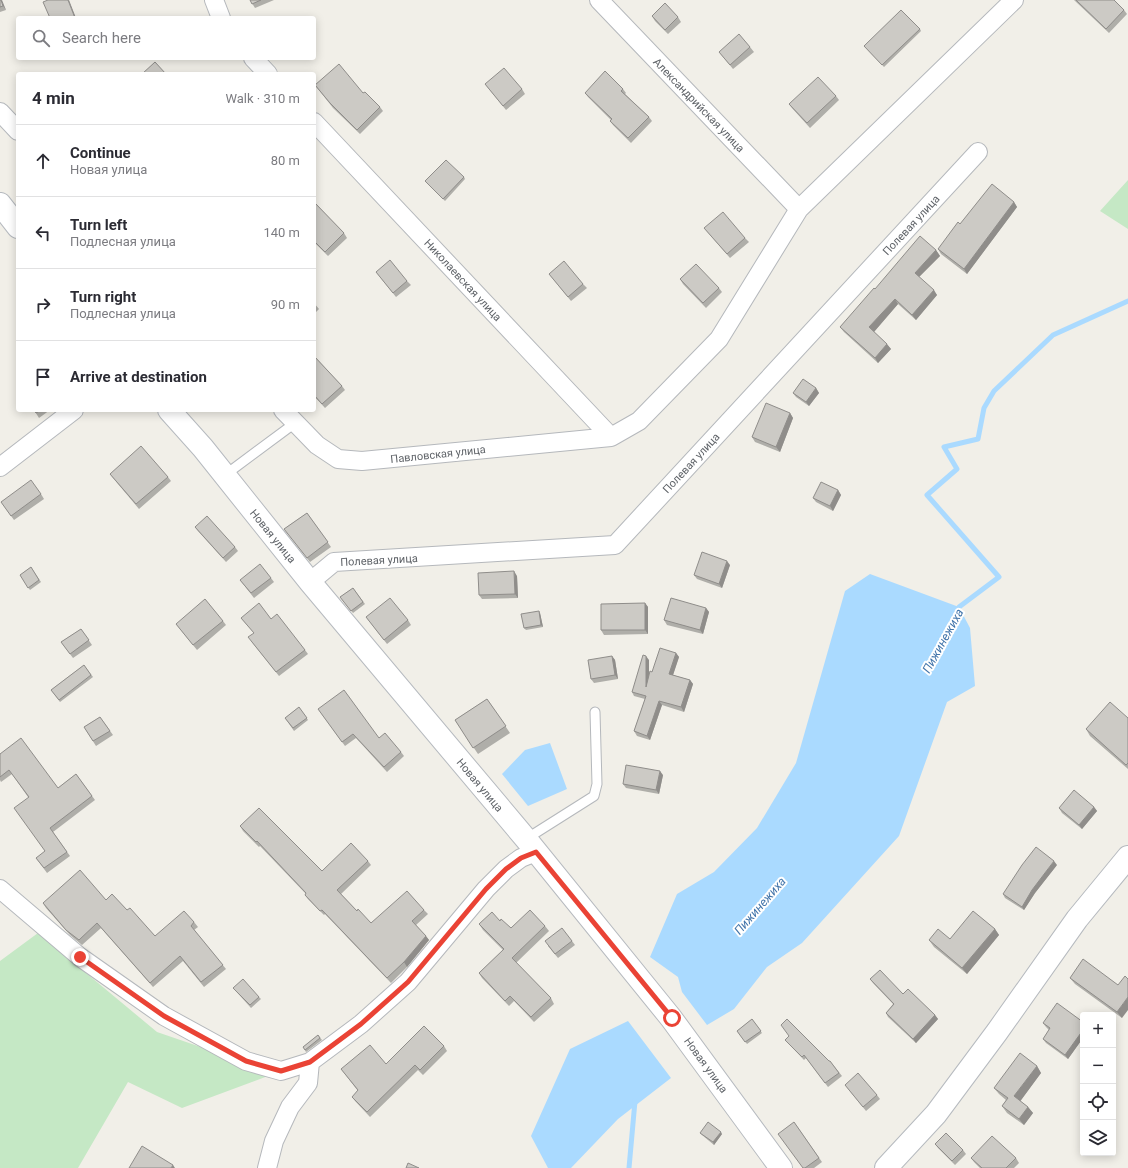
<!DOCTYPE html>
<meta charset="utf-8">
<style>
body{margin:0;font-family:Roboto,sans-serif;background:#f7f7f7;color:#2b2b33}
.controls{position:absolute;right:12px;bottom:12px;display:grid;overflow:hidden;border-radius:4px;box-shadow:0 2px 10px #0003}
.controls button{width:36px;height:36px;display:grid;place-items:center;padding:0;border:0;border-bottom:1px solid #e1e1e2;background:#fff;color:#2b2b33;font:20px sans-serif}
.stop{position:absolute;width:12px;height:12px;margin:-9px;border:3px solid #ea4335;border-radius:50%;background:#fff}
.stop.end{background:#ea4335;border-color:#fff;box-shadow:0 1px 4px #0008}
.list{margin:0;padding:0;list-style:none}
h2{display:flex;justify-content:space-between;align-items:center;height:52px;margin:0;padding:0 16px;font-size:17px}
h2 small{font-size:13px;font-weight:400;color:#7c7c81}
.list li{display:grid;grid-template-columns:26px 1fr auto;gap:12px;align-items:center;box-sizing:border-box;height:72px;padding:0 16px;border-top:1px solid #e1e1e2}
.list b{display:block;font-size:15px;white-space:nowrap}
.list p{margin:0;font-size:13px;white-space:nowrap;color:#7c7c81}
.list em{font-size:13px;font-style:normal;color:#7c7c81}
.icon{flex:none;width:22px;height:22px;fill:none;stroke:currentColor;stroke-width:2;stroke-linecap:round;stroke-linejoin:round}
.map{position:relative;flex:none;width:1128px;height:1168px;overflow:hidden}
.search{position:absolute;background:#fff;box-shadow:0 2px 10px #0003;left:16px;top:16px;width:300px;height:44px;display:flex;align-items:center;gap:10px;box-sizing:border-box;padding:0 14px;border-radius:4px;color:#7c7c81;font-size:15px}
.panel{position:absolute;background:#fff;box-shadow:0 2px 10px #0003;left:16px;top:72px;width:300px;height:340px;border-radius:4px}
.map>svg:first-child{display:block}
</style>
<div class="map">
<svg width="1128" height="1168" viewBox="0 0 1128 1168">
<rect width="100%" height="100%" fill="#f1efe8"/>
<path fill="#c5e8c5" d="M1128 180V229L1100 211Z
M38 933 157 1032 276 1073 182 1108 128 1082 78 1168H0V961Z"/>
<path fill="#aadaff" d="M870 574 959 607 970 628 975 686 947 702 899 836 802 943 767 967 734 1009 707 1025 682 992 678 977 650 957 677 894 714 872 757 828 796 763 845 591Z
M550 743 567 789 528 806 502 774 525 750Z
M628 1021 671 1078 618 1119 571 1168H548L531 1136 570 1049Z"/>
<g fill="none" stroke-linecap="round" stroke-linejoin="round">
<path stroke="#aadaff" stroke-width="5" d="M956 613 959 607 999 577 927 495 957 469 944 447 978 439 984 408 994 391 1053 335 1128 301
M629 1168 635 1101"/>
<g stroke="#b5b8bc" stroke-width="11">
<path id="lane" d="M225 475 295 423
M526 839 594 796 597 784 595 712"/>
</g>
<g stroke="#b5b8bc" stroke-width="20">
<path id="street" d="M214 0 221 18
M599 0 799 209
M253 58 268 74
M0 112 18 131
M314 122 611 437
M283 410 317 445 338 459 362 461 611 437 639 421 719 339 799 209 1014 0
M0 467 74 410
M310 582 334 562 615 545 978 152
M0 889 80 957 164 1016 246 1061 281 1071 310 1062 361 1024 408 982 486 889 506 869 521 858 536 852
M267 1168 274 1141 290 1107 308 1083 310 1062"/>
</g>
<g stroke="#b6babf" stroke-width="24">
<path id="secondary" d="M0 204 18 227
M169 410 203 448 310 582 526 839 671 1018 781 1168
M886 1168 936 1114 997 1032 1077 919 1128 857"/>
</g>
<use href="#lane" stroke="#fff" stroke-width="9"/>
<use href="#street" stroke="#fff" stroke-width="18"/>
<use href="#secondary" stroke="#fff" stroke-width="22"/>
</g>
<path fill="#afaea9" d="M0 0 6 10 0 12Z
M250 0H274L255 8Z
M1074 0H1114L1124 10 1127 14 1109 33Z
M652 16 678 17 681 22 668 34 655 21Z
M920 29 921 31 884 67 864 46Z
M750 47 754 52 733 69 719 52Z
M485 84 522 89 525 94 506 110Z
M315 85 380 107 383 111 360 134 333 108Z
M623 89 626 93 625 94 649 117 652 121 631 143 613 125 610 121 611 120 588 97 585 93Z
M836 96 839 100 810 128 792 108 789 104Z
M464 177 465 179 445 201 425 181Z
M314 202 344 233 347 238 328 256 314 242Z
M1014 202 1017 207 967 274 941 254 938 249 960 224Z
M704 228 745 238 749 242 730 258Z
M936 250 940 256 919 277 937 295 916 320 898 304 874 332 891 349 878 363 844 332 840 327 875 289Z
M376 272 407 281 411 285 396 297Z
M549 274 583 284 587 288 571 301Z
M680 279 719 288 722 292 706 308 683 284Z
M314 303 319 309 314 314Z
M314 356 342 386 345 390 325 408 314 396Z
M816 388 819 393 809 406 796 397 793 393Z
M34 410H50L39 418Z
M790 413 793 418 780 452 755 442 752 437Z
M110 474 168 477 171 481 139 509 113 478Z
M838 490 841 495 833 511 816 502 813 498Z
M41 494 44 499 14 520 1 502Z
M307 513 331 547 310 562 284 529Z
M195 527 235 547 238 551 226 562 198 531Z
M730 565 722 588 697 579 694 575Z
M31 567 41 582 30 590 20 575Z
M517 576 518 598 482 599 479 595Z
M271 578 274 582 254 598 240 580Z
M353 588 365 604 353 613 340 597Z
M645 603 648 607V634L604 635 601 630Z
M706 608 709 612 703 634 667 625 664 620Z
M539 611 540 613 543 627 526 630 524 628Z
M366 617 408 620 411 625 387 644Z
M241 618 271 619 305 650 308 654 279 676 251 641 254 633Z
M223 621 226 625 197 650 176 624Z
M81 629 92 645 73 658 61 642Z
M676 653 679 657 673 675 690 680 693 684 684 712 662 705 650 740 637 736 634 731 645 699 634 696 632 692 649 660V677L652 672Z
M612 656 615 660 618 679 594 683 591 679Z
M84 665 93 677 60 702 51 690Z
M487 699 510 733 478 754 455 720Z
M299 707 308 720 294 731 285 718Z
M318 709 379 738 401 752 404 756 387 772 356 738 345 746Z
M100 717 113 735 96 746 84 727Z
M1128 718V769L1090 736 1086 729Z
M0 754 58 788 76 774 95 800 53 832 70 856 47 873 36 858 45 852 28 797 12 774 1 782 0 780Z
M663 775 659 794 626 788 623 784Z
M1094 807 1097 811 1082 829 1062 813 1059 808Z
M240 826 322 871 368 861 371 865 341 894 357 911 371 923 424 910 428 914 416 925 429 940 407 967 391 983 325 914 324 915 308 899 305 895 306 894 260 846 259 847 243 831Z
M1057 865 1035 893 1024 910 1005 898 1003 894Z
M106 900 127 910 155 936 194 922 198 927 194 930 226 969 204 987 183 961 153 987 101 928 82 945 70 935 46 908 43 903Z
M500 921 511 928 545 926 549 931 516 963 551 998 554 1004 534 1022 514 1001 509 1006 482 978 479 973 503 950 483 930 479 924Z
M995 929 999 935 967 974 934 947 929 940 950 939Z
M572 941 575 945 558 958 548 946Z
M1070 978 1118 985 1122 1018 1075 984Z
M870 979 935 1015 938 1019 916 1043 888 1017 886 1013 893 1004 873 983Z
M233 988 259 997 261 999 251 1008Z
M752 1019 762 1033 747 1044 737 1031Z
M1083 1022V1038L1068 1059 1046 1043 1043 1039 1049 1030 1046 1027 1043 1023Z
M318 1035 322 1040 306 1052 303 1047Z
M785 1040 829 1061H830L842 1076 828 1087 806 1058 804 1060 788 1043Z
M444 1046 447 1051 423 1075 418 1070 370 1117 355 1101 352 1097 358 1091 341 1069 386 1064Z
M1037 1066 1041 1073 1020 1101 1028 1107 1033 1113 1024 1125 1007 1113 1002 1106 1006 1100 999 1094 994 1088Z
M845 1085 877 1095 880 1099 866 1111Z
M794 1122 822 1162 814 1168H803Z
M700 1133 722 1134 714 1145 702 1135Z
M935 1144 963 1150 966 1154 955 1165 938 1148Z
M971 1158H1016L1019 1163 1014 1168H980L974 1162Z"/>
<path fill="#8f8d8a" d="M1 0H2L6 10 3 6Z
M68 0H69L76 18H75Z
M1014 202 1017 207 967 274 964 269Z
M936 250 940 256 918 278 915 273Z
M934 290 937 295 916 320 912 315Z
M895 299 898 304 873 333 869 327Z
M887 344 891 349 878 363 875 358Z
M816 388 819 393 809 406 806 402Z
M790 413 793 418 780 452 776 447Z
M838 490 841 495 833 511 830 506Z
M727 561 730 565 722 588 719 584Z
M514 571 517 576 518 598 515 594Z
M645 603 648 607V634L645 630Z
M706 608 709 612 703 634 700 630Z
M539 611 540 613 543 627 541 625Z
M676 653 679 657 672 678 669 674Z
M612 656 615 660 618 679 615 675Z
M646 656 649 660V691L646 687Z
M690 680 693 684 684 712 681 707Z
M659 701 662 705 650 740 647 736Z
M660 771 663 775 659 794 656 790Z
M1094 807 1097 811 1082 829 1079 825Z
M1054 861 1057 865 1035 893 1024 910 1022 907 1032 890Z
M995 929 999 935 967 974 962 968Z
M426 936 429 940 407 967 404 962Z
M1128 997V1010L1122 1018 1117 1012Z
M935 1015 938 1019 916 1043 913 1039Z
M1083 1030V1038L1068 1059 1065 1055Z
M1037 1066 1041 1073 1019 1103 1014 1096Z
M1028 1107 1033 1113 1024 1125 1019 1119Z
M721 1132 722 1134 714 1145 713 1142Z
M173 1165 175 1168H171Z"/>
<path fill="#cccac5" stroke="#8f8d8a" d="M0 0H1L3 6 0 7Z
M48 0H68L75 18H50L43 2Z
M250 0H261L252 4Z
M1076 0H1114L1124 10 1106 29Z
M665 3 678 17 665 30 652 16Z
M901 10 920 29 882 65 864 46Z
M739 34 750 47 730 65 719 52Z
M155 62 166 74H142Z
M339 64 363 93 365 92 380 107 357 130 330 103 315 85Z
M504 68 522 89 503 106 485 84Z
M605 71 623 89 621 91 649 117 628 138 610 121 612 119 585 93Z
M818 77 836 96 807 123 789 104Z
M446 160 464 177 443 199 425 181Z
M992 184 1014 202 964 269 938 249 958 222 960 224Z
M314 202 344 233 325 252 314 241Z
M723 212 745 238 727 254 704 228Z
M920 236 936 250 915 273 934 290 912 315 895 299 869 327 887 344 875 358 840 327 874 288 875 289Z
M390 260 407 281 393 293 376 272Z
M564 261 583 284 568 297 549 274Z
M696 264 719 288 703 303 680 279Z
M314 356 342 386 322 404 314 395Z
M803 379 816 388 806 402 793 393Z
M766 403 790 413 776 447 752 437Z
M34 410H41L36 413Z
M141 446 168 477 136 504 110 474Z
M31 480 41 494 11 516 1 502Z
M821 482 838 490 830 506 813 498Z
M307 513 328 542 307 558 284 529Z
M207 516 235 547 223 558 195 527Z
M702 552 727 561 719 584 694 575Z
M260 564 271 578 251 593 240 580Z
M31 567 39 580 28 588 20 575Z
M514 571 515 594 479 595 478 573Z
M353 588 363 602 351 611 340 597Z
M390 598 408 620 384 640 366 617Z
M671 598 706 608 700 630 664 620Z
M205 599 223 621 193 645 176 624Z
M259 603 271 619 277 614 305 650 276 672 248 637 254 633 241 618Z
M645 603V630H601V604Z
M539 611 541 625 524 628 521 614Z
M81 629 89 640 70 654 61 642Z
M660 648 676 653 669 674 690 680 681 707 659 701 647 736 634 731 646 696 632 692 643 655 646 656V687L650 671 652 672Z
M612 656 615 675 591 679 588 660Z
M84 665 91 675 59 700 51 690Z
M344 690 379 738 385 733 401 752 384 767 353 734 342 742 318 709Z
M487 699 506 726 473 748 455 720Z
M1110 702 1128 718V763L1126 765 1086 729Z
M299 707 307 718 293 728 285 718Z
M100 717 110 731 93 741 84 727Z
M21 738 58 788 76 774 92 796 50 828 67 852 44 868 36 858 45 851 14 808 29 797 9 770 0 777V754Z
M626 765 660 771 656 790 623 784Z
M1074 790 1094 807 1079 825 1059 808Z
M259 808 322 871 351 843 368 861 337 890 357 911 358 909 371 923 407 891 424 910 412 921 426 936 404 962 387 978 322 910 320 911 305 895 306 893 257 841 256 842 240 826Z
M1036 847 1054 861 1032 890 1022 907 1003 894 1022 865Z
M80 870 106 900 112 894 127 910 130 908 155 936 184 911 194 922 191 926 223 965 201 982 180 956 150 983 97 923 79 940 66 930 43 903Z
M530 910 545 926 512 958 551 998 531 1017 510 996 505 1001 479 973 504 949 479 924 492 912 500 921 501 919 511 928Z
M973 911 995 929 962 968 929 940 938 929 950 939Z
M562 928 572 941 555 954 545 941Z
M1083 959 1118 985 1125 976 1128 979V997L1117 1012 1070 978Z
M880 970 903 994 908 989 935 1015 913 1039 886 1013 894 1004 870 979Z
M243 979 259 997 250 1005 233 988Z
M1057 1003 1083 1022V1030L1065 1055 1043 1039 1050 1028 1043 1023Z
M752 1019 761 1031 745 1042 737 1031Z
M787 1019 829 1061H830L839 1073 825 1083 804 1055 802 1057 785 1040 789 1036 781 1025Z
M424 1026 444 1046 420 1070 415 1065 367 1112 352 1097 358 1090 341 1069 370 1045 386 1064Z
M318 1035 320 1038 305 1050 303 1047Z
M1020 1053 1037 1066 1014 1096 1028 1107 1019 1119 1002 1106 1008 1098 994 1088Z
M858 1073 877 1095 863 1107 845 1085Z
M708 1122 721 1132 713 1142 700 1133Z
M794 1122 819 1158 805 1168H803L778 1134Z
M946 1133 963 1150 952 1161 935 1144Z
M992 1136 1016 1158 1006 1168H982L971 1158Z
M142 1146 173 1165 171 1168H129Z
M408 1163 419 1168H406Z"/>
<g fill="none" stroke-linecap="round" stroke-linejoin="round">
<path stroke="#ea4335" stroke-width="5" d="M80 957 164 1016 246 1061 281 1071 310 1062 361 1024 408 982 486 889 506 869 521 858 536 852 672 1018"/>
</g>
<g text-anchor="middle" stroke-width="4" stroke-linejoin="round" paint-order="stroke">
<g font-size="11" fill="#5f6368" stroke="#fff">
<text transform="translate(699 105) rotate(46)" y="4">Александрийская улица</text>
<text transform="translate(911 225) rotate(-47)" y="4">Полевая улица</text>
<text transform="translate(463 280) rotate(47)" y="4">Николаевская улица</text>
<text transform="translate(438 454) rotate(-6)" y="4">Павловская улица</text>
<text transform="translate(691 463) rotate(-47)" y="4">Полевая улица</text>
<text transform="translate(273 536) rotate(51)" y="4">Новая улица</text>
<text transform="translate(379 560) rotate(-3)" y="4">Полевая улица</text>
<text transform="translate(480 785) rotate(50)" y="4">Новая улица</text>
<text transform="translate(706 1065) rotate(54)" y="4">Новая улица</text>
</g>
<g font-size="12" font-style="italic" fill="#4174aa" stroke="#fff">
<text transform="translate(943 641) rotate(-61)" y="4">Пижинежиха</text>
<text transform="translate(760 906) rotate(-49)" y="4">Пижинежиха</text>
</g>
</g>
</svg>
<div class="controls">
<button>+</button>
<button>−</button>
<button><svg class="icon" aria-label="locate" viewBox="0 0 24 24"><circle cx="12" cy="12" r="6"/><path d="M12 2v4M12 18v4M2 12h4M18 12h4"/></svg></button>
<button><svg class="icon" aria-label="layers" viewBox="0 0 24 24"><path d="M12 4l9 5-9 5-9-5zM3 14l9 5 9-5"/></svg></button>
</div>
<div class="stop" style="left:672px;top:1018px"></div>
<div class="stop end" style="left:80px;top:957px"></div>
<div class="search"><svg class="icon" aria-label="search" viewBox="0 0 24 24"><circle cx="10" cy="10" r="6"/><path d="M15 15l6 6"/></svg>Search here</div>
<section class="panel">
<h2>4 min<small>Walk · 310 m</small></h2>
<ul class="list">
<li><svg class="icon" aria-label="ahead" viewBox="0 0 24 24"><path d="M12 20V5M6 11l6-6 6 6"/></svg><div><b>Continue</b><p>Новая улица</p></div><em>80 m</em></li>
<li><svg class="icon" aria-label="left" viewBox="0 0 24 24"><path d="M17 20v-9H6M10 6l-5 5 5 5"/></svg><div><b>Turn left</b><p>Подлесная улица</p></div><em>140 m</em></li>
<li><svg class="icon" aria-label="right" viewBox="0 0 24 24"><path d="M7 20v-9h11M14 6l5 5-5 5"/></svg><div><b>Turn right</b><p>Подлесная улица</p></div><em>90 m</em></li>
<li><svg class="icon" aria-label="arrive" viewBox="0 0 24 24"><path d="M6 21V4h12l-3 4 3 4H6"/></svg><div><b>Arrive at destination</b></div></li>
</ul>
</section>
</div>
